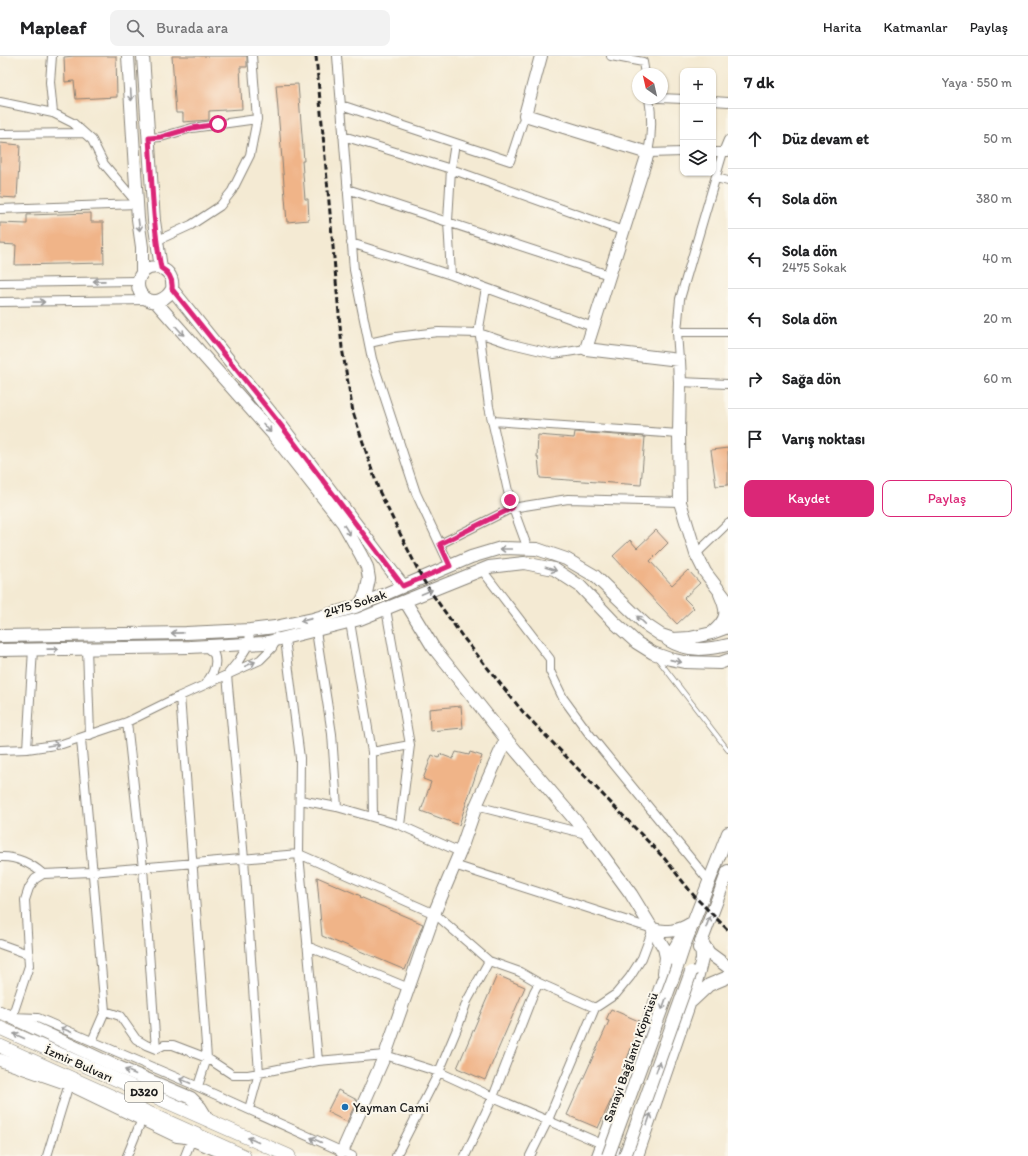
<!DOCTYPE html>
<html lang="tr">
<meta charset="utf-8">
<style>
body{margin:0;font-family:Itim,sans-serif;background:#f2f2f2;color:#202124}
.controls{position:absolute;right:12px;top:12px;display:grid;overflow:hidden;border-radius:8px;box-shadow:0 1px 3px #0004}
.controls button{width:36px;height:36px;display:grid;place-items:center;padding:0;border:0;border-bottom:1px solid #e0e0e0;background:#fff;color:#202124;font:20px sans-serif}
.compass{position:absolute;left:632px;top:12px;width:36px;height:36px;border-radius:50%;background:#fff;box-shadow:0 1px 3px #0004;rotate:326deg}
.stop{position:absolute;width:12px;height:12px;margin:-9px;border:3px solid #db2777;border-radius:50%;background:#fff}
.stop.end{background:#db2777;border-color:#fff;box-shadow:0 1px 4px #0008}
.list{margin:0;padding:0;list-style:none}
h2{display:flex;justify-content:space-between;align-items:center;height:52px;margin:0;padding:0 16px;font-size:17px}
h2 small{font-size:13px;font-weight:400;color:#757577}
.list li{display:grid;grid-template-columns:26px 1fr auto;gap:12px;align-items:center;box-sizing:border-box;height:60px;padding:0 16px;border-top:1px solid #e0e0e0}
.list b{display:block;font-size:15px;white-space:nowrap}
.list p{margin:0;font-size:13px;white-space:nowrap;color:#757577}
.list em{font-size:13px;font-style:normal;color:#757577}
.actions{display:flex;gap:8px;padding:12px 16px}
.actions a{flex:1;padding:9px 0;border:1px solid #db2777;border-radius:8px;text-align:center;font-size:14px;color:#db2777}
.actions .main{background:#db2777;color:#fff}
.icon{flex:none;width:22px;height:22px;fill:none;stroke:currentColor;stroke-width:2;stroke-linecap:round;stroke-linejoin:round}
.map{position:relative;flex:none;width:728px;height:1100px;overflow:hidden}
header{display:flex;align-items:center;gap:24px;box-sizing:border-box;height:56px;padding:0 20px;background:#fff;border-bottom:1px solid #e0e0e0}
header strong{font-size:19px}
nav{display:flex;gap:22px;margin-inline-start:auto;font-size:14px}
.search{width:280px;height:36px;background:#f2f2f2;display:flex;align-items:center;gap:10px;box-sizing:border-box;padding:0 14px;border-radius:8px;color:#757577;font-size:15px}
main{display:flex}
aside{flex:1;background:#fff}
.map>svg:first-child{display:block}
</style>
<header>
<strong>Mapleaf</strong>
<div class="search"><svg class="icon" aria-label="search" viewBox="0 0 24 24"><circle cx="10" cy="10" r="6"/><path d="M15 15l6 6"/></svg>Burada ara</div>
<nav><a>Harita</a><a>Katmanlar</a><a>Paylaş</a></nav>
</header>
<main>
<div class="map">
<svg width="728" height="1100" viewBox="0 0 728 1100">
<rect width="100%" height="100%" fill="#fbf7ec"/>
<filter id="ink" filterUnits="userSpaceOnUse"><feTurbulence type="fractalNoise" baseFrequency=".025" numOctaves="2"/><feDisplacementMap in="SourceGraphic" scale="8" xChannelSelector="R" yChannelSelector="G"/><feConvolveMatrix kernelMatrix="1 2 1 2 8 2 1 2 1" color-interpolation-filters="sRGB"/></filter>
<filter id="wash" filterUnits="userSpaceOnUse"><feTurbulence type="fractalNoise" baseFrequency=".012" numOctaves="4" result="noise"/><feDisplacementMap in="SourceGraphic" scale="16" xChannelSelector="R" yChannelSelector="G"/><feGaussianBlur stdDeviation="0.9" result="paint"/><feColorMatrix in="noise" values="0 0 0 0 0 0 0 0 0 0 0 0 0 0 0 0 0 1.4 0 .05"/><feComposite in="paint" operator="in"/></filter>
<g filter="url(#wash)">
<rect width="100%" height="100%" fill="#f4ead3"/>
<g id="blocks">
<path fill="#f0b488" d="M74 0H116L117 41 76 43 74 25 65 26 64 1Z
M172 0H247V11H240L242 53 209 55V64L183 66V57H176Z
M298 28 304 105H302L305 143H308L309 164 287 166 276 29Z
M0 87 20 89 17 142 0 141Z
M91 157V166H103L104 207 15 209 16 189 0 188V167L27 168V159Z
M575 376 645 381 641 429 540 422 538 401H537L538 379 574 382Z
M728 392V429L716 430 711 394Z
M656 474 668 487 650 505 672 529 688 514 700 527 684 542 694 552 677 568 613 500 630 484 637 492Z
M461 650 463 672 430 675 429 653Z
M456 696 469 699 470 696 482 700 459 769 421 755 431 726 423 723 432 699 439 702 440 698 453 703Z
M317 821 361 840 360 841 423 868 405 914 341 887V888L322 880Z
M497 919 525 931 485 1024 457 1012Z
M611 953 641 966 613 1040 598 1072 567 1059 609 965 606 964Z
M338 1034 357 1044 347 1066 327 1056Z"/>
</g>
</g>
<g filter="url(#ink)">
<use href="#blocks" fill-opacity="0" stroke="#888378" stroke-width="1"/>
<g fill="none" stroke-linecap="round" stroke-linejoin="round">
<g stroke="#888378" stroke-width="5.5">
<path id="lane" d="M657 602 728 694"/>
</g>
<g stroke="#888378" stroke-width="10">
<path id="street" d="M52 0 50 26 53 57
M337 0 354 214 372 303 416 437 450 510
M611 0 643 6 645 18
M649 42C652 60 652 79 648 97L683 96
M659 42 683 43
M713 45 728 46
M0 46 53 57 73 67 92 84 104 108 137 147
M341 49 510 105 525 59
M0 78 84 77
M343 80 451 113 623 175
M149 82 161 81 192 72 257 63
M713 96H728
M716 122 728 125
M347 133 609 219
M0 153 137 148
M156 185 191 169 220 150 232 135 250 99 257 63 252 0
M351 187 451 219 593 271
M451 219 448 165 451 113 455 87
M0 227 138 225
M486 232 479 272 489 351 510 444 528 493
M0 246 149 244
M677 276H728
M369 287 396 281 438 276 479 277 508 287 554 298 586 293
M679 304 677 276 680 243 723 96 728 84
M680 326 728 328
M493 365 679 378
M440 488 512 452 568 443 680 446
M696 498 728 467
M482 514 550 603V615L563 642 590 679 709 825
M386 553 410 689 400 769
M350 566 372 696 373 761
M316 575 332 678 337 751
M285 583 300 702 299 798 318 1005
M87 592 90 679
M205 628C213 619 218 609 214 598L205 590
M180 640 207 1002 198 1030
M127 666 143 812 156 993
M81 683 105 955 92 985
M27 693 33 593
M0 694 27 693 62 688 127 666 180 640 260 604 272 592 276 585V581
M372 696 410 689
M300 744 337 751 400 769 460 796
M476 750 586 778
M0 801C16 800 32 808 43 818
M454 809 653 873 642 902 630 921 616 938 595 952 548 1064 530 1100
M0 888 28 898
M307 890 409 932
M539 927 595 952
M105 955 120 960 136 983 146 989 156 993 164 989H173L207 1002 233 1019H248L259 1017 318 1005 385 999 439 1016 493 1041 630 1100
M249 1053 259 1017 244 803 227 619 239 604 249 588 250 574
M183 1082 227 1100
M47 1100 69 1028
M127 1100 142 1063
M185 1100 191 1085
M352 1100 194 1029 38 962 12 961 29 910 25 844 29 832 35 823 43 818 91 816 299 798 435 858 489 905 520 916 539 927 534 936 493 1041 465 1100
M396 1100 439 1016 459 968 467 945 489 905"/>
</g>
<g stroke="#888378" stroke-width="14">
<path id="secondary" d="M128 0 138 163 142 191V216
M143 0 154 165 161 212
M541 0 525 59 648 97 586 293 679 304 680 326 679 378 680 446 696 498 705 516 728 546
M172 233C167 243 154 250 144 241 140 238 138 233 138 228 139 204 176 206 172 233L280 368 403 530
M155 245 271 376 343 467 361 499 367 511 369 523 366 537 360 549
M405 545 433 591 506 683 587 778 631 838 664 892 666 901 664 917
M713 576C728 563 728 556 720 538
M0 580 186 577 250 574 275 571 313 563 355 551 471 501 501 492 537 493 566 503 595 520 646 569 661 579 673 583 690 582 712 577 728 571
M668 584C688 596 706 594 728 589
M0 594 190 591 264 587 360 563 489 511 524 507 554 513 580 530 615 567 637 587 653 597 670 603 684 606 720 607 728 604
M653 873C665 877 679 875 690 868
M701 885 709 897 728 911
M699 892 728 815
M677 911 684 890 728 777
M692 945 709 929 728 921
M0 956 111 1008 191 1042 200 1051 208 1064
M0 1004 69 1028 177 1080 187 1081 197 1079
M342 1096 385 999 436 853 460 796 476 750 506 683
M598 1100 647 970 673 895 680 883 693 866
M637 1100 694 934 702 903 701 885"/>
</g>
<g stroke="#888378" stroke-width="14">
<path id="primary" d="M0 972 289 1100
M0 990 244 1100"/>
</g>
<use href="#lane" stroke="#fff" stroke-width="4"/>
<use href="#street" stroke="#fff" stroke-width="8"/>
<use href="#secondary" stroke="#fff" stroke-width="12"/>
<use href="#primary" stroke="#fff" stroke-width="13"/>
<path stroke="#1c1c1c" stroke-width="3" stroke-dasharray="6 3" stroke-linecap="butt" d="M316 0 342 292 353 356 379 435 422 522 430 535 462 580 523 656 664 802 695 841 728 874"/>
<g stroke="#888378" stroke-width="14" stroke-linecap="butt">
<path id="secondary-bridge" d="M608 1100 677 911
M625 1100 691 916"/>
</g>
<use href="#secondary-bridge" stroke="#fff" stroke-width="12"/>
</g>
<defs><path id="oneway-shaft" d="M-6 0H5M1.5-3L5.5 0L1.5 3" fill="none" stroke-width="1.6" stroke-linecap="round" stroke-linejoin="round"/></defs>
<g stroke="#999">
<use href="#oneway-shaft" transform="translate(131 39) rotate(86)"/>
<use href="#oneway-shaft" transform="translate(139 169) rotate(83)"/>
<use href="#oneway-shaft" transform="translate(99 225) rotate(179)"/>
<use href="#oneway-shaft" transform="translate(39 246)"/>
<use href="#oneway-shaft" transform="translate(180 275) rotate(48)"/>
<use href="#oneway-shaft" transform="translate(267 372) rotate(49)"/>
<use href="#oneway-shaft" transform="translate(347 474) rotate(58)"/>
<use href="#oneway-shaft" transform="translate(506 493) rotate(-180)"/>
<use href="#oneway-shaft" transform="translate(551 513) rotate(18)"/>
<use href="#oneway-shaft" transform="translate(427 536) rotate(-23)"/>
<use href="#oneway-shaft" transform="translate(306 564) rotate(167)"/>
<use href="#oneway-shaft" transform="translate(641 564) rotate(-136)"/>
<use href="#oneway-shaft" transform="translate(177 577) rotate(179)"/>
<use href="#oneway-shaft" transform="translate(53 593) rotate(-1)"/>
<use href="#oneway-shaft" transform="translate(676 605) rotate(13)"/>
<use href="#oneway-shaft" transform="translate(250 608) rotate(-24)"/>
<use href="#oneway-shaft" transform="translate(53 689) rotate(-9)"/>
<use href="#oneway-shaft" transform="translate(708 866) rotate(-69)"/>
<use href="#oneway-shaft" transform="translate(664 948) rotate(110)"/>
<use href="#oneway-shaft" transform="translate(66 974) rotate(-157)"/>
<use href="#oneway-shaft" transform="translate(19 980) rotate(-156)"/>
<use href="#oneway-shaft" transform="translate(658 1011) rotate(-70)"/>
<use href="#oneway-shaft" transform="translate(130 1016) rotate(-157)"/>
<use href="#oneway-shaft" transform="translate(185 1025) rotate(-157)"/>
<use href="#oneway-shaft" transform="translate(649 1063) rotate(-71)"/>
<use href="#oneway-shaft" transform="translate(253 1084) rotate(-156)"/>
<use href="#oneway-shaft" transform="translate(316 1084) rotate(-155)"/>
</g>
</g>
<g fill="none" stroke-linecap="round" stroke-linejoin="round" filter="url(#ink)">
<path stroke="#db2777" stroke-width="5" d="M218 68 192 72 161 81 149 82C152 126 153 169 161 212 170 217 173 224 172 233L280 368 403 530 450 510 440 488 512 452 510 444"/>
</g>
<circle fill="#1f6fb2" stroke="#fbf7ec" stroke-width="1.5" cx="345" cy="1051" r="4"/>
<g text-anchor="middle" stroke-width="4" stroke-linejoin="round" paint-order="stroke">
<rect fill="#fbf7ec" stroke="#5f5e5a" stroke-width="1" x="125" y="1026" width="38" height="20" rx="3"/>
<g font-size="12" font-weight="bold" fill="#1c1c1c">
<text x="144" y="1040">D320</text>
</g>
<g font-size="13" fill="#1c1c1c" stroke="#fbf7ec">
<text transform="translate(355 547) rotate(-18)" y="5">2475 Sokak</text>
<text transform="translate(630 1001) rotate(-70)" y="5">Sanayi Bağlantı Köprüsü</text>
<text transform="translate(79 1007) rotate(24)" y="5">İzmir Bulvarı</text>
</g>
<g font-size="13" fill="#1c1c1c" stroke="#fbf7ec" text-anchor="start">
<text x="353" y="1056">Yayman Cami</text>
</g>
</g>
</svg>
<div class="controls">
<button>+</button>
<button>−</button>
<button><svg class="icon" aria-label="layers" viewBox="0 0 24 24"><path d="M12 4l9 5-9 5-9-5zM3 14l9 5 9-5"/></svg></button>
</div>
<svg class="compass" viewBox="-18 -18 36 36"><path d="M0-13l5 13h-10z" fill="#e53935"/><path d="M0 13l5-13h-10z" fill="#757577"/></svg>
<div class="stop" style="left:218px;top:68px"></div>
<div class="stop end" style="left:510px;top:444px"></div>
</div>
<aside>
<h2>7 dk<small>Yaya · 550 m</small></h2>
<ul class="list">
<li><svg class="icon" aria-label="ahead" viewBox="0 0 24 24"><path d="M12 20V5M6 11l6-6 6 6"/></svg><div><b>Düz devam et</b></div><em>50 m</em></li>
<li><svg class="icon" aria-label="left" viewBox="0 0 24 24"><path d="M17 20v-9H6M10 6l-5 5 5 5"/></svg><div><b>Sola dön</b></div><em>380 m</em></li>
<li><svg class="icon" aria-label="left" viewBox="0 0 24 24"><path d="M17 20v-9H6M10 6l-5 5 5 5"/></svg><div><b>Sola dön</b><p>2475 Sokak</p></div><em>40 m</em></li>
<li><svg class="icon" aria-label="left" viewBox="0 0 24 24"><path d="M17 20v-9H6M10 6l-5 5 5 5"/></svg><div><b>Sola dön</b></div><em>20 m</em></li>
<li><svg class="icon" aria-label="right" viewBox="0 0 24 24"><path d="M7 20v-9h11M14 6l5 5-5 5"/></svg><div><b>Sağa dön</b></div><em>60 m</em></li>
<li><svg class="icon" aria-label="arrive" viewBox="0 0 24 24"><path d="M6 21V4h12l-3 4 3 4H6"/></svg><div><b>Varış noktası</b></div></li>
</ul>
<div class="actions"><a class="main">Kaydet</a><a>Paylaş</a></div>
</aside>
</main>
